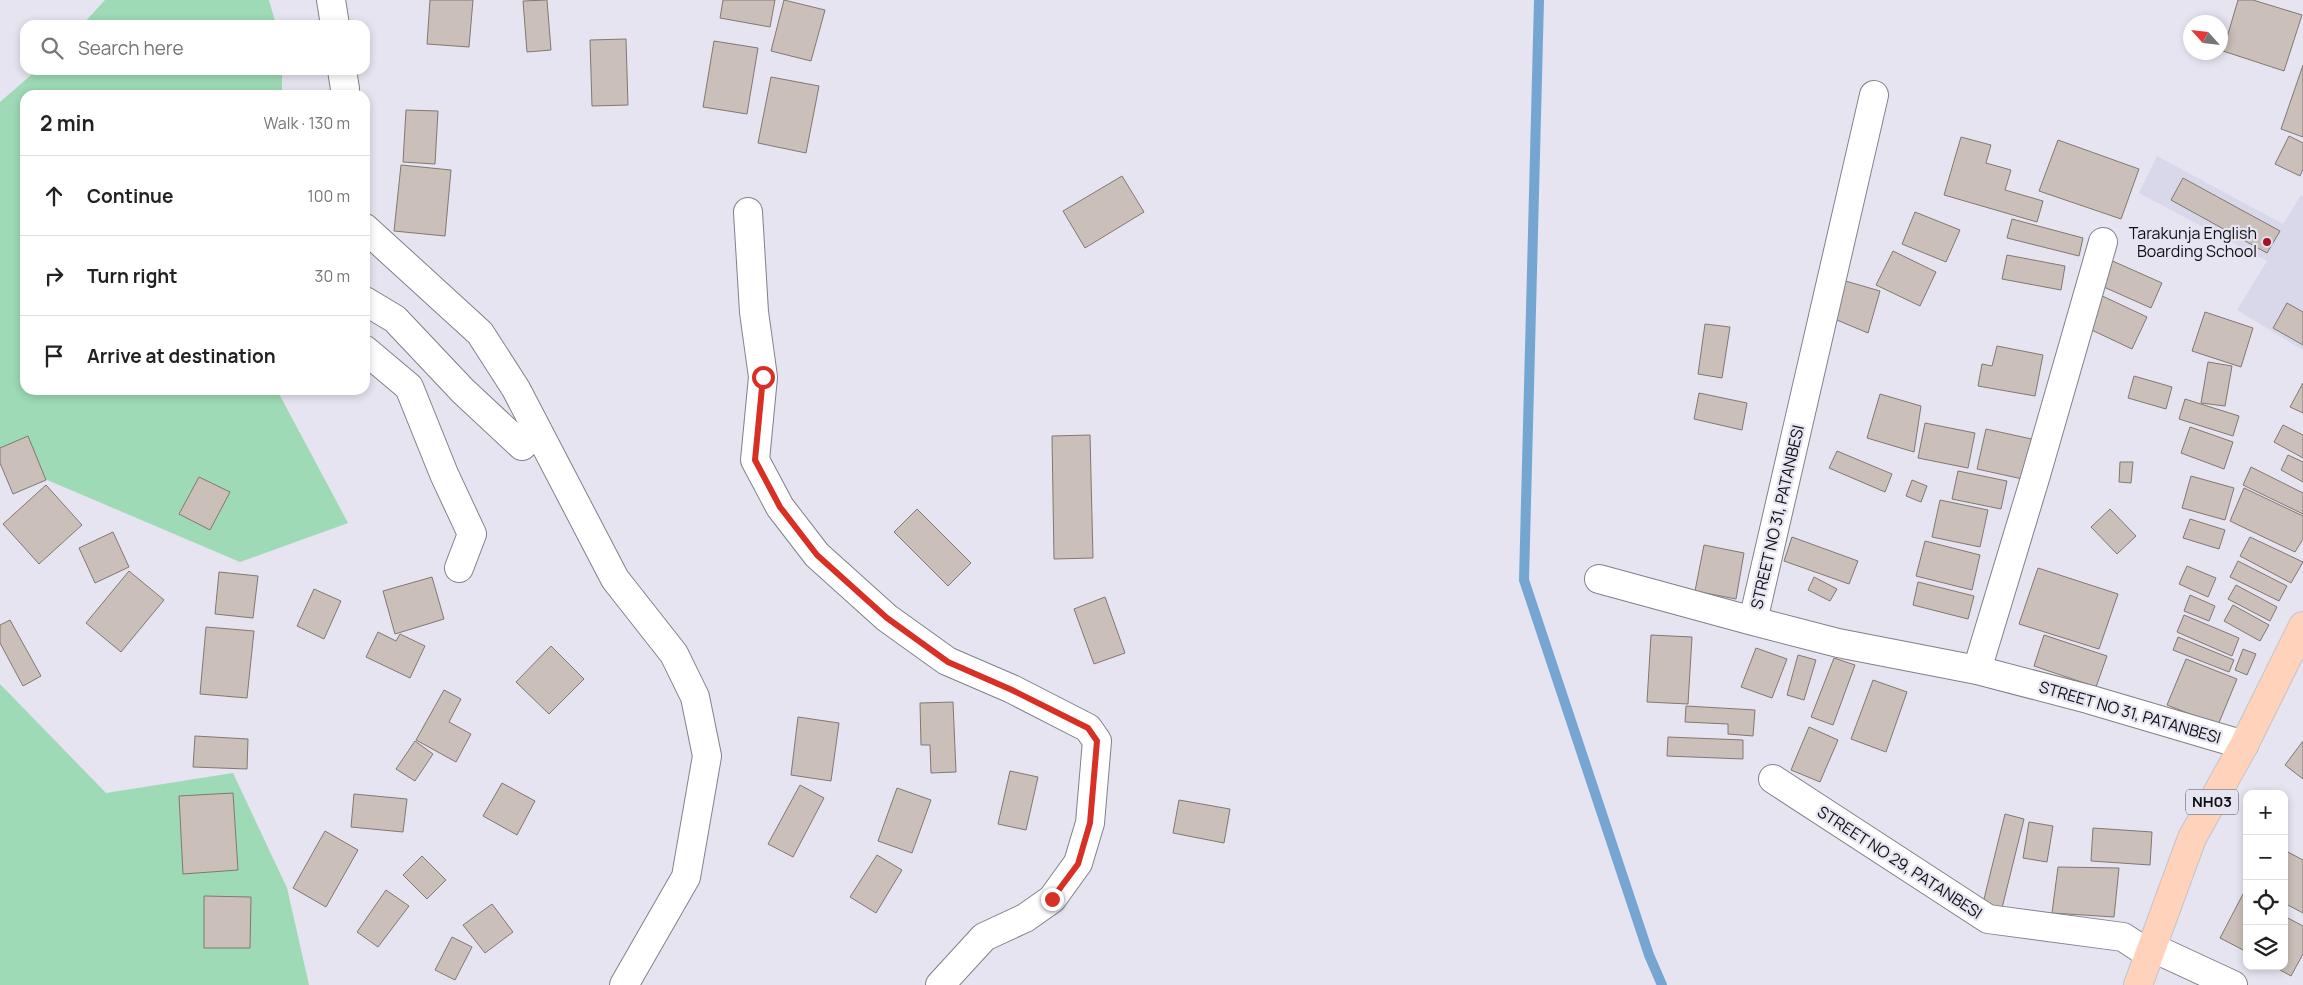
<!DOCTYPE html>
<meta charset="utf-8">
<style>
body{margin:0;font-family:Manrope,sans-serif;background:#f2f2f2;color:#222}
.controls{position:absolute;right:15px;bottom:15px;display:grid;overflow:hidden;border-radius:10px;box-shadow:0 2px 8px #0003}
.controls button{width:45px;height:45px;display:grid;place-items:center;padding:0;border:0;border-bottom:1px solid #e0e0e0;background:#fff;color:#222;font:25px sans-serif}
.compass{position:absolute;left:2183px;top:15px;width:45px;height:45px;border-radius:50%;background:#fff;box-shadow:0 2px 8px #0003;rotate:297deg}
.stop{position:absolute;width:15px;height:15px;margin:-11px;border:4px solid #d93025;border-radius:50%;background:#fff}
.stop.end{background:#d93025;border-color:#fff;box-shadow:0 1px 5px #0008}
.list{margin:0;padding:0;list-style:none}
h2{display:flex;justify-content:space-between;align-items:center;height:65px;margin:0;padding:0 20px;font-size:21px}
h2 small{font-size:16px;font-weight:400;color:#767676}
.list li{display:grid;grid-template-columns:32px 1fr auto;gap:15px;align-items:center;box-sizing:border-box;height:80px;padding:0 20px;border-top:1px solid #e0e0e0}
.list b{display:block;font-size:19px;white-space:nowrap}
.list em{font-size:16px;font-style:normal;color:#767676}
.icon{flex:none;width:28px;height:28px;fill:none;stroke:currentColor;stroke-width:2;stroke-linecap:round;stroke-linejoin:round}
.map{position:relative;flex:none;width:2303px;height:985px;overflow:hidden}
.search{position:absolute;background:#fff;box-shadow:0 2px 8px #0003;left:20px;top:20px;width:350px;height:55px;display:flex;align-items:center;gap:12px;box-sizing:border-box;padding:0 18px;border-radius:15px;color:#767676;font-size:19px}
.panel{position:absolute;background:#fff;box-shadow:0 2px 8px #0003;left:20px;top:90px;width:350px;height:305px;border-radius:15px}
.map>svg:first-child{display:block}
</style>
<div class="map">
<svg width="2303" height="985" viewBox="0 0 2303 985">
<rect width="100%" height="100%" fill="#e5e4f0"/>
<path fill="#d9d8ea" d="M2157 156 2283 224 2301 195 2303 197V350L2237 310 2267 261 2139 193Z"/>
<path fill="#9ddab5" d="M105 0H269L276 25H82Z
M37 70H282V95H25V390H277L348 523 240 562 5 462 0 466V102Z
M0 684 106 793 233 773 287 888 309 985H0Z"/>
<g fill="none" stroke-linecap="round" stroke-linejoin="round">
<path stroke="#75a6d1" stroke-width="10" d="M1539 0 1524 580 1649 955 1662 985"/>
</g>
<path fill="#cabfb9" stroke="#827872" d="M430 0H473L469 47 427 44Z
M547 0 551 50 527 52 523 1Z
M723 0H775L770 27 720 18Z
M784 0 825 10 811 61 771 51Z
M2238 0H2253L2302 15 2284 71 2223 51Z
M626 39 628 105 592 106 590 40Z
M714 41 758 48 747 114 703 107Z
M2303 65V137L2281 129Z
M771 77 819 86 806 153 758 143Z
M406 110 438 111 435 164 403 162Z
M2289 136 2303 143V169L2300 176 2275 164Z
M1961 137 1991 145 1986 163 2011 170 2005 190 2043 201 2037 222 1944 195Z
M2058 140 2139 169 2121 219 2039 191Z
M401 165 451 170 445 236 394 231Z
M1122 176 1144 212 1085 248 1063 211Z
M2183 178 2280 231 2267 253 2171 200Z
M1915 212 1960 230 1946 262 1902 244Z
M2012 219 2083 238 2079 256 2007 238Z
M1893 251 1936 272 1920 306 1876 285Z
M2007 255 2065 266 2061 290 2002 279Z
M2108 259 2162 283 2151 308 2097 284Z
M1842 280 1880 291 1868 333 1832 318Z
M2096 293 2147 317 2132 349 2081 325Z
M2287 303 2303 312V345L2273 328Z
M2205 312 2253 328 2241 367 2192 351Z
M1705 324 1730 327 1722 378 1698 374Z
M1997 346 2043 355 2035 396 1978 386 1982 364 1992 366Z
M2208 362 2232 366 2225 406 2201 403Z
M2134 376 2172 387 2166 409 2128 398Z
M2303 383V413L2290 407Z
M1699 393 1747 403 1742 430 1694 419Z
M1880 394 1921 406 1914 452 1867 438Z
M2185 399 2239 416 2233 436 2179 419Z
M1925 423 1975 433 1968 468 1918 458Z
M2283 425 2303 435V458L2274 442Z
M2190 427 2233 442 2224 469 2181 453Z
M1986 429 2036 440 2027 480 1977 469Z
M1090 435 1093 558 1054 559 1052 436Z
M28 436 46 480 13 494 0 463V448Z
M1837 451 1892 474 1885 492 1829 468Z
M2288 455 2303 462V482L2281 470Z
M2120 462H2133L2131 483 2119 482Z
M2251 467 2303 493V514L2243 485Z
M1958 471 2007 481 2001 509 1952 499Z
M2191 476 2234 488 2225 520 2182 508Z
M199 477 230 492 210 530 179 514Z
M1912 480 1927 486 1921 502 1906 496Z
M46 485 82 525 39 564 3 524Z
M2244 488 2303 516V539L2295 552 2230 521Z
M1940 500 1988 510 1980 547 1932 537Z
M917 509 971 563 948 586 894 532Z
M2110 509 2136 536 2117 554 2091 527Z
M2190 519 2225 530 2219 549 2183 538Z
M113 532 129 567 95 583 79 548Z
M1792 537 1858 561 1849 584 1784 561Z
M2250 537 2303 562 2291 583 2240 556Z
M1925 541 1980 555 1972 590 1916 576Z
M1704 545 1744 553 1736 599 1695 591Z
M2238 561 2287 586 2279 601 2230 577Z
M2187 566 2216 578 2208 597 2179 584Z
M2038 568 2118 594 2099 649 2019 624Z
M129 571 164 600 121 652 86 623Z
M219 572 258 576 253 618 215 614Z
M432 577 444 619 395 634 383 591Z
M1814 577 1837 589 1830 601 1808 590Z
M1918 582 1974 596 1968 619 1913 605Z
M2236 585 2277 607 2270 621 2228 599Z
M314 589 341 601 324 639 297 626Z
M2190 595 2215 606 2209 621 2184 611Z
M1105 597 1125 653 1094 664 1074 609Z
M2233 605 2269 625 2260 641 2224 621Z
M2184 615 2239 638 2232 656 2177 632Z
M10 620 41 676 23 686 0 643V625Z
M206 627 254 631 247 698 200 694Z
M378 632 396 641 400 634 425 646 410 678 366 657Z
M1651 635 1692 637 1688 704 1647 702Z
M2044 635 2107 656 2096 687 2034 666Z
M2178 637 2234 660 2229 672 2173 650Z
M551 646 584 679 549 714 516 682Z
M1756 648 1787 659 1772 698 1741 687Z
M2243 649 2256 654 2247 675 2235 670Z
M1798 655 1816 660 1804 700 1787 695Z
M1834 658 1855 665 1833 725 1811 717Z
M2186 659 2237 679 2218 725 2167 705Z
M1873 680 1907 692 1886 752 1851 739Z
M444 690 461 699 449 722 471 734 456 762 416 740Z
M953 702 956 772 931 773 930 745H921L920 703Z
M1686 706 1755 710 1753 736 1728 734V724L1685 722Z
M798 717 839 723 831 781 791 775Z
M1809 727 1838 740 1820 782 1791 770Z
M195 736 248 739 247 769 193 767Z
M1668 737 1743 740V759L1667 756Z
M415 741 433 754 415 781 396 769Z
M2303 741V779L2285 765Z
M1010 771 1038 777 1026 830 998 824Z
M502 783 535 801 517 835 483 816Z
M800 785 824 798 793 857 768 844Z
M897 788 931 800 912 853 878 841Z
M233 793 238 870 183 874 179 796Z
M354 794 407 799 403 832 351 827Z
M1179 800 1230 809 1224 843 1173 833Z
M2005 814 2024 819 2002 908 1983 903Z
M2029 822 2053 826 2047 862 2023 858Z
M2093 828 2152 832 2150 865 2091 861Z
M325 831 358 850 326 907 293 888Z
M2284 850 2303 860V913L2284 903Z
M877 855 902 870 876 913 850 897Z
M422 856 446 880 427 899 403 875Z
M2058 867 2119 868 2114 917 2052 913Z
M386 890 409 906 378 947 357 932Z
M2243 894 2247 897V952L2220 938Z
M204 896 251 897 250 948H204Z
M492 904 513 932 485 953 463 925Z
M2284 916 2303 926V954L2291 976 2273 966H2284Z
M452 937 472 947 455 980 435 970Z"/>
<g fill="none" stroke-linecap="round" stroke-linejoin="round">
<g stroke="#81808b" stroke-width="30">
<path id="street" d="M331 0 335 25
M342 70 345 89 344 95
M1874 95 1753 621 1838 643 1977 670 2088 699 2244 745
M748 212 754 312 763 377 755 460 780 507 817 555 887 618 947 661 1012 689 1088 728 1097 741 1090 823 1078 863 1052 899 1025 918 984 937 940 985
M365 228 480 333 516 389 615 579 674 654 695 697 707 756 686 877 624 985
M365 301 395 319 463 391 522 446 538 431
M365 350 409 387 444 474 472 534 459 568
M1599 579 1753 621
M1977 670 2036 475 2103 242
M1773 779 1988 919 2123 937 2149 954
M2151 947 2233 985"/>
</g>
<g stroke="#c5c5c6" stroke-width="30">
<path id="primary" d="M2138 985 2192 838 2244 745 2303 626"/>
</g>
<use href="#street" stroke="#fff" stroke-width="28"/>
<use href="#primary" stroke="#fed2bb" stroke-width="28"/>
</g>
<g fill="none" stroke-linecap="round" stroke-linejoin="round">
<path stroke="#d93025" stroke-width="6" d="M763 377 755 460 780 507 817 555 887 618 948 662 1012 690 1088 728 1097 741 1090 823 1078 864 1052 899"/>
</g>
<circle fill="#a81123" stroke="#e5e4f0" stroke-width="2" cx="2267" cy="242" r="5"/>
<g text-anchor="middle" stroke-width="4.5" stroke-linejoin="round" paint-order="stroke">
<rect fill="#e5e4f0" stroke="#4f4f55" stroke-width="1" x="2186" y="789.5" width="52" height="25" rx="4"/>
<g font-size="15" font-weight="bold" fill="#0f0f13">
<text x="2212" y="807">NH03</text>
</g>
<g font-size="16" fill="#0f0f13" stroke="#e5e4f0" text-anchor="end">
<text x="2257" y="239">Tarakunja English<tspan x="2257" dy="18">Boarding School</tspan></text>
</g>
<g font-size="16" fill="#0f0f13" stroke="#e5e4f0">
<text transform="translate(1777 517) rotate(-77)" y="6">STREET NO 31, PATANBESI</text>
<text transform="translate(2130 712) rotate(16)" y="6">STREET NO 31, PATANBESI</text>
<text transform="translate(1900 862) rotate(33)" y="6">STREET NO 29, PATANBESI</text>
</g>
</g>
</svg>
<div class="controls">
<button>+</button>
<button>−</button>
<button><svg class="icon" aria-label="locate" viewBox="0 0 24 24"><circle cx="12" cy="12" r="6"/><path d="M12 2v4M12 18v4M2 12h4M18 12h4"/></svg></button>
<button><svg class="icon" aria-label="layers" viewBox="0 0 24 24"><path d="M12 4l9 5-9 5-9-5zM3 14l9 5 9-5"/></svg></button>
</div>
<svg class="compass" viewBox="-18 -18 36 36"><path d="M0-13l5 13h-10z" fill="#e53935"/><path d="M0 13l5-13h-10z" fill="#767676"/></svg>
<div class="stop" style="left:763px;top:377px"></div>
<div class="stop end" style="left:1052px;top:899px"></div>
<div class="search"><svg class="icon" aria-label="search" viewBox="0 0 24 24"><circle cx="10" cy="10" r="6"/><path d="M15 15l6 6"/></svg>Search here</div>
<section class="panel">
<h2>2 min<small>Walk · 130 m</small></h2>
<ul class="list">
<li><svg class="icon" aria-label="ahead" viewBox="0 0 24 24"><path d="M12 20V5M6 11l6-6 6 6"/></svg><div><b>Continue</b></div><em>100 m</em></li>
<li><svg class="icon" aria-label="right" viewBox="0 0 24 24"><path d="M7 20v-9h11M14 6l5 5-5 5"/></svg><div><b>Turn right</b></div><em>30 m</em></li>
<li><svg class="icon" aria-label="arrive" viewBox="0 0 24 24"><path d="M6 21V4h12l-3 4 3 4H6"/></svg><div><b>Arrive at destination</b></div></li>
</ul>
</section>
</div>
